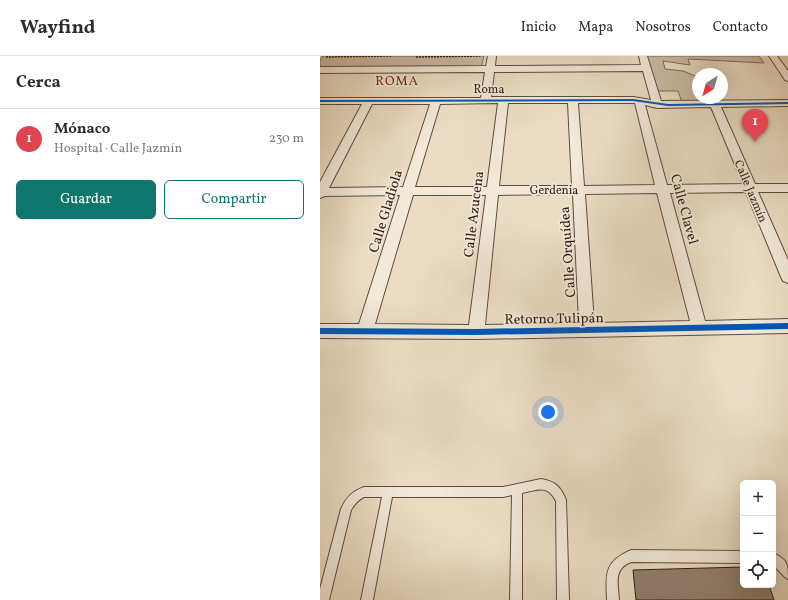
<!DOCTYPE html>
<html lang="es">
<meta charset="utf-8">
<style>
body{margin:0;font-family:Vollkorn,serif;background:#f2f2f3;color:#2b2b33}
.controls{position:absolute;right:12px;bottom:12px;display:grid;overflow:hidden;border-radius:6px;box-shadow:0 4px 16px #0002}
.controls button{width:36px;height:36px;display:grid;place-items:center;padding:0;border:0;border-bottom:1px solid #e1e1e2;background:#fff;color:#2b2b33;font:20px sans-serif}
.compass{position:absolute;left:372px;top:12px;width:36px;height:36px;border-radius:50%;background:#fff;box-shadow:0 4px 16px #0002;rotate:217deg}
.you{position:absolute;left:228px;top:356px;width:14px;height:14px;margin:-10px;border:3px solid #fff;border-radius:50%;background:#1a73e8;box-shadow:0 0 0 6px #1a73e833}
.badge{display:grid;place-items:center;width:26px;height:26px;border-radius:50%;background:#0f766e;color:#fff;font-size:13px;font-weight:700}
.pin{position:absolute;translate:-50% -33px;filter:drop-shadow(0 1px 2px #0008)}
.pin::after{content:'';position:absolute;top:21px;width:14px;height:12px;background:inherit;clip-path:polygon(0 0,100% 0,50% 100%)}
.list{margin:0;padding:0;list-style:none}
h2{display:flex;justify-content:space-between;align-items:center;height:52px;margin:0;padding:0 16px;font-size:17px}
h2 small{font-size:13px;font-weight:400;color:#7c7c81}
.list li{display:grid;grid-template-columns:26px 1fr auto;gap:12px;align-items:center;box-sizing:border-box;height:60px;padding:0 16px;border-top:1px solid #e1e1e2}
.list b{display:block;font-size:15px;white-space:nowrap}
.list p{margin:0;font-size:13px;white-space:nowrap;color:#7c7c81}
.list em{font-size:13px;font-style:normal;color:#7c7c81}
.actions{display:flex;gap:8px;padding:12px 16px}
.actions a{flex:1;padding:9px 0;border:1px solid #0f766e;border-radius:6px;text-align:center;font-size:14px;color:#0f766e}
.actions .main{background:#0f766e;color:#fff}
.icon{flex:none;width:22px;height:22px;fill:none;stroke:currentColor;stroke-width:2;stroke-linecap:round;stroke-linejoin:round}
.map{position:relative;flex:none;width:468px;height:544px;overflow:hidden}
header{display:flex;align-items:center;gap:24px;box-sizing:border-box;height:56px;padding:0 20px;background:#fff;border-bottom:1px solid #e1e1e2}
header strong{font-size:19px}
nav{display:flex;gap:22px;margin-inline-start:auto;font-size:14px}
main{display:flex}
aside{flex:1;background:#fff}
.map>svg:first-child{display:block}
</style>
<header>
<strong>Wayfind</strong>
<nav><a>Inicio</a><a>Mapa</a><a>Nosotros</a><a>Contacto</a></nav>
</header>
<main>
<aside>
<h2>Cerca<small></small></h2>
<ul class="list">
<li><span class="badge" style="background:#e0444e">1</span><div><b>Mónaco</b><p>Hospital · Calle Jazmín</p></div><em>230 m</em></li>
</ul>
<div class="actions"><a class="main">Guardar</a><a>Compartir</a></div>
</aside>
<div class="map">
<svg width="468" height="544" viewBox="0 0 468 544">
<rect width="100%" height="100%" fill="#ebddc4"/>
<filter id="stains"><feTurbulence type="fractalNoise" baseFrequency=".005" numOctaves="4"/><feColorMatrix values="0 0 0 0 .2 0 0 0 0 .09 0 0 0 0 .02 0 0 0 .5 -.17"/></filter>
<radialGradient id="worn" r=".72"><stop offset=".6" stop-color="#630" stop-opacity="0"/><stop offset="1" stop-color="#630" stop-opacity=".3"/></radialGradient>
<path fill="#cbbca6" stroke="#7e6b5c" d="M3 0H164L161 12H0V4Z
M326 0H439L444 7 368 3 370 9 343 5 345 13 363 15 378 21V42H382L383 49H363L358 35H336Z"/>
<path fill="#927f6e" stroke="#311a11" d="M423 511V529H449L454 544H316L313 514Z"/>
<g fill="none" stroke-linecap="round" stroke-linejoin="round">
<g stroke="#604b3e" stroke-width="2">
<path id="service" d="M221 423C235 425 241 431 246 444L249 544H237L236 445C227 428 218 434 202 437V544H190L192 439 183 441H72L53 544H41L62 441H44C38 444 34 449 31 454L9 544H0V533L21 453C26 441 33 435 44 431H183Z
M311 494 423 495V507L311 506C293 513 298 528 299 544H287C286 517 284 506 311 494Z
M453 497C468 504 468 508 468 523 462 520 459 513 453 510Z"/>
</g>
<g stroke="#604b3e" stroke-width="2">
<path id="minor" d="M168 0H176L175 10 321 9 319 0H327L341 45 468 44V50L401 51 435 128H468V136H438L468 204V227L463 225 461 221 426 136 350 137 385 265 468 263V277L156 283 0 282V268H39L80 139 5 140 0 142V126L42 48H0V42H161L165 16 0 17V11L166 10ZM323 15 331 44 313 41H171L174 16ZM178 47 167 131H95L120 48ZM188 47H248L252 130H179ZM258 47H315L335 129 264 130ZM52 48H110L83 131 9 132ZM325 49 337 52 391 51 423 128 347 129ZM337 137 370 265 274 267 265 138ZM253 138 259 267 165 269 178 139ZM93 139H166L149 269 55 268Z
M449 0H457L468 15V25L465 24Z"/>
</g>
<path stroke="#311a11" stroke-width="1.5" stroke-dasharray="2 1" stroke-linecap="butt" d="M6 1 71 0
M96 1 160 0"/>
<use href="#service" fill="#f2e9d9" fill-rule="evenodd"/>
<use href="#minor" fill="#f2e9d9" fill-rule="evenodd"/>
<g stroke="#f2e9d9" stroke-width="2">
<path id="cycleway" d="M313 43 348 48 468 46V48L348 50 313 45 0 46V44Z
M468 267V273L156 279 0 278V272L156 273Z"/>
</g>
<use href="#cycleway" fill="#0057b8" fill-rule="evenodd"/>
</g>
<g text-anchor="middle" stroke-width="3.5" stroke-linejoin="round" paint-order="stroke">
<g font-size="12" fill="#311a11" stroke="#f2e9d9">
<text x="169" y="37">Roma</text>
<text x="234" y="138">Gerdenia</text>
<text transform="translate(431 135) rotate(67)" y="4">Calle Jazmín</text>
</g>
<g font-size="13" letter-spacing="1" fill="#7a1f14" stroke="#f2e9d9">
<text x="77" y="29">ROMA</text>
</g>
<g font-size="14" fill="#311a11" stroke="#f2e9d9">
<text transform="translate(365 153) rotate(75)" y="5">Calle Clavel</text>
<text transform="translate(65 155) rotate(-73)" y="5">Calle Gladiola</text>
<text transform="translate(153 158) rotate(-83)" y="5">Calle Azucena</text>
<text transform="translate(247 196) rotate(-94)" y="5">Calle Orquídea</text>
<text transform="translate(234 262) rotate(-1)" y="5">Retorno Tulipán</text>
</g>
</g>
<rect width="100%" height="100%" filter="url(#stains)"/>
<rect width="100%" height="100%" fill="url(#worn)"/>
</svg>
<div class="controls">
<button>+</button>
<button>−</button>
<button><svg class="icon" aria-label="locate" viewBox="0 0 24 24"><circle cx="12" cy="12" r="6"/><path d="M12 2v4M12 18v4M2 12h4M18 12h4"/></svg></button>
</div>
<svg class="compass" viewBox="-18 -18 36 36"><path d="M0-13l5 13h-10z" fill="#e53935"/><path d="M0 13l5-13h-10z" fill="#7c7c81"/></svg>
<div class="you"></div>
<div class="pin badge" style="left:435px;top:86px;background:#e0444e">1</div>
</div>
</main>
